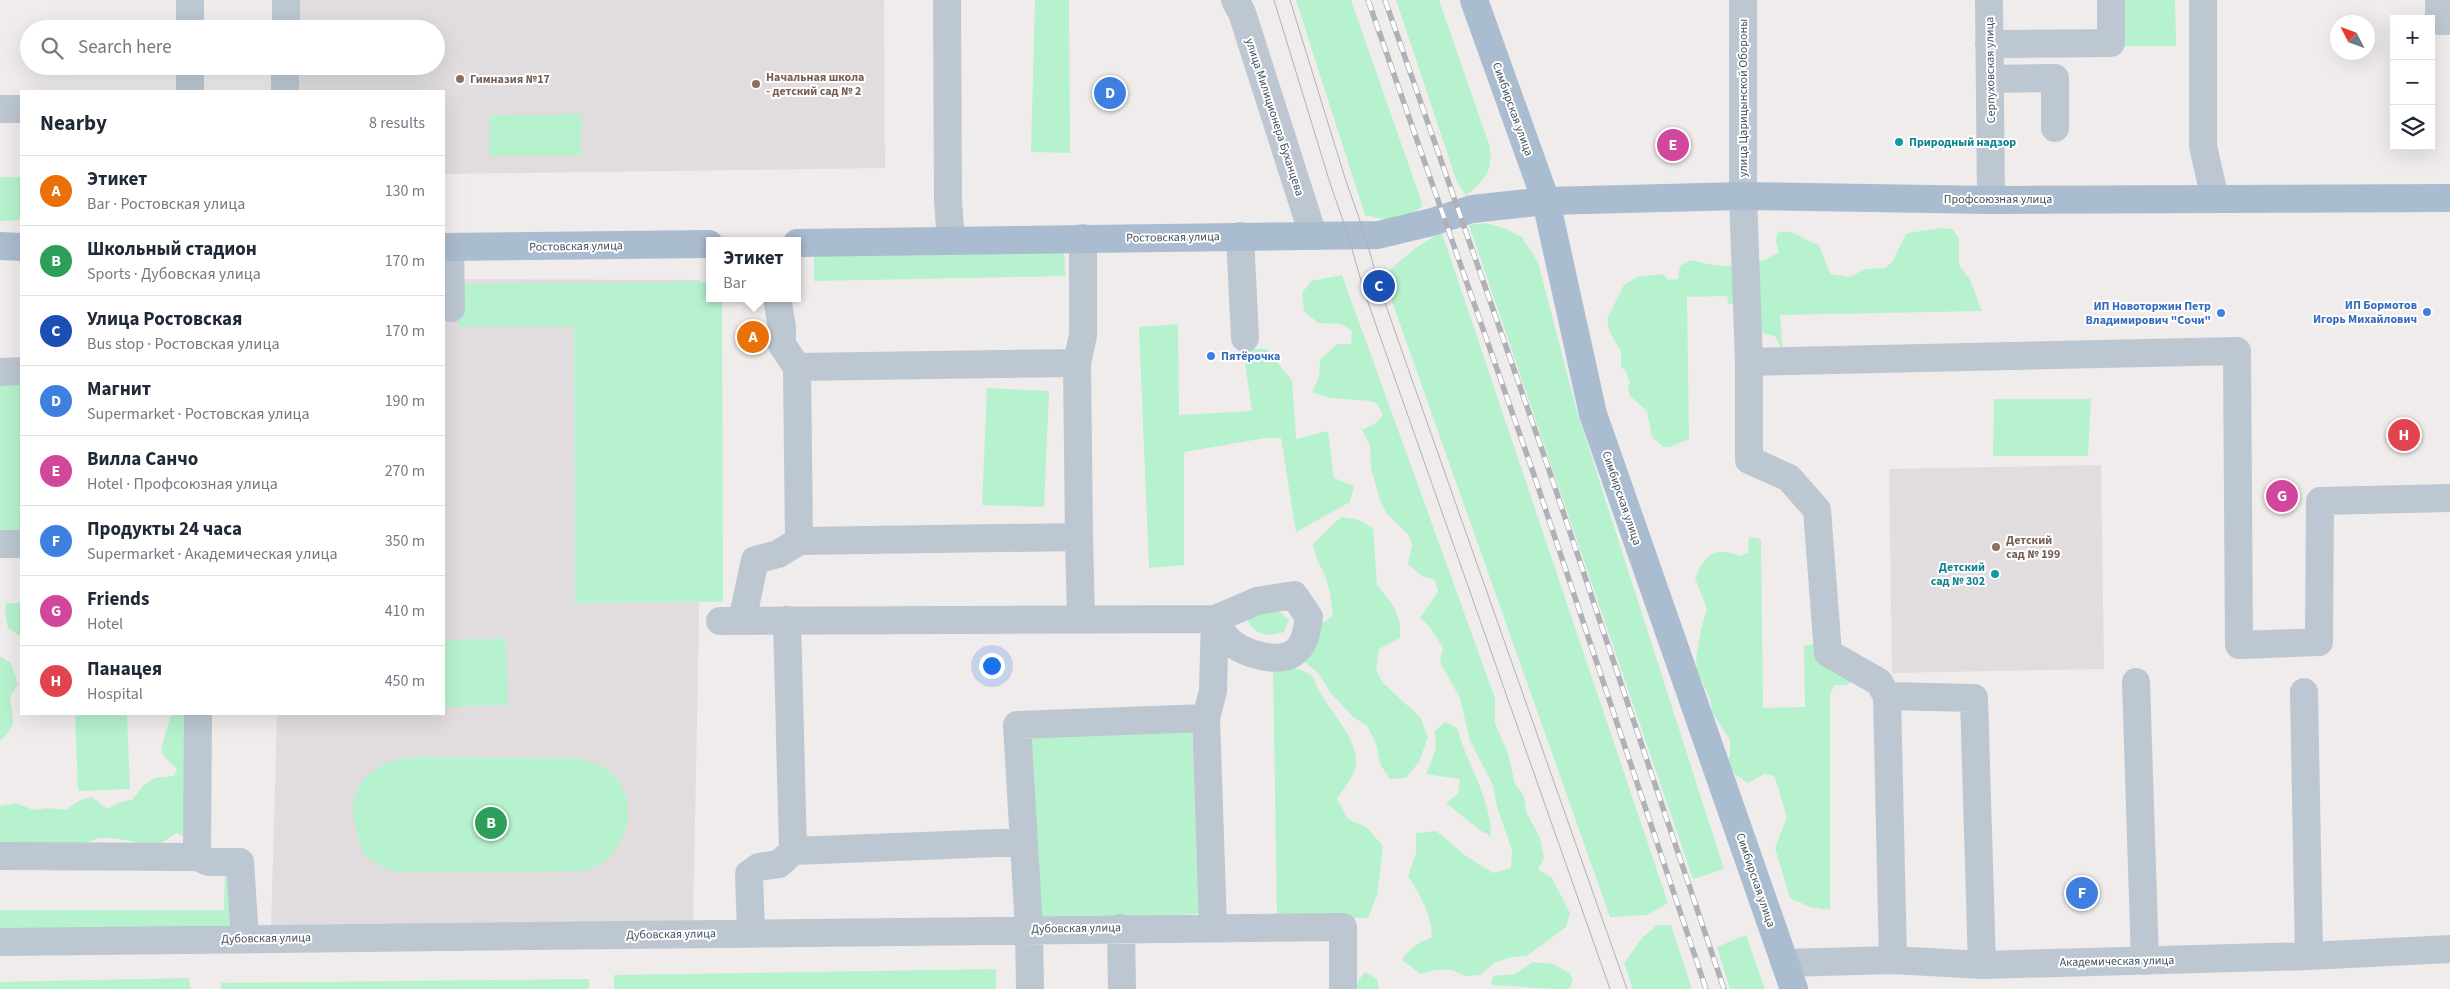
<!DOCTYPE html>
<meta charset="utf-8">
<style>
body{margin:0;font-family:"Source Sans 3",sans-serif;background:#f2f2f3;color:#1f2937}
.controls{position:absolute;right:15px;top:15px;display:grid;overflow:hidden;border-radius:0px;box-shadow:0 5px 20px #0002}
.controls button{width:45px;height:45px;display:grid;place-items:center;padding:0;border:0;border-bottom:1px solid #e0e1e3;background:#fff;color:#1f2937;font:25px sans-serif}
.compass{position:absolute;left:2330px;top:15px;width:45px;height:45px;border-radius:50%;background:#fff;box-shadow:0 5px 20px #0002;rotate:312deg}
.you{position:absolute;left:991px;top:665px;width:18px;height:18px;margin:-12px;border:4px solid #fff;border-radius:50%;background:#1a73e8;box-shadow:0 0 0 8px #1a73e833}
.badge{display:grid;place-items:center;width:32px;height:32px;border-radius:50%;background:#d93025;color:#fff;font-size:16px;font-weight:700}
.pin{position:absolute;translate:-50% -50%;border:2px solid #fff;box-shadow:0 1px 5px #0006}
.popup{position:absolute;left:706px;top:237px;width:95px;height:65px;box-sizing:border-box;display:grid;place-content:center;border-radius:0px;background:#fff;filter:drop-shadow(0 1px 4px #0005);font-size:16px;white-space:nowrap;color:#747a83}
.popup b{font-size:19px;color:#1f2937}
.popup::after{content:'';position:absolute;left:50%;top:100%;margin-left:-10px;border:10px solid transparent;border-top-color:#fff}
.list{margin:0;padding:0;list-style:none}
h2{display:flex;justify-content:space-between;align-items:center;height:65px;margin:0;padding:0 20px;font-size:21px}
h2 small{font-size:16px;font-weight:400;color:#747a83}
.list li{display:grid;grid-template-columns:32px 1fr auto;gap:15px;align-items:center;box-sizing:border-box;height:70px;padding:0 20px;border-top:1px solid #e0e1e3}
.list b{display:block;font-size:19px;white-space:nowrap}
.list p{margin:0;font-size:16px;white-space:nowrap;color:#747a83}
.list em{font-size:16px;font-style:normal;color:#747a83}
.icon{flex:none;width:28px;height:28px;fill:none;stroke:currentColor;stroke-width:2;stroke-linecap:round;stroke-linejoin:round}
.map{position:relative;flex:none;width:2450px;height:989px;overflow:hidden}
.search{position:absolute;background:#fff;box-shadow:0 5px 20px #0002;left:20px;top:20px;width:425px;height:55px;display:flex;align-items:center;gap:12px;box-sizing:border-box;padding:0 18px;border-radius:28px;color:#747a83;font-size:19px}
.panel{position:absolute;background:#fff;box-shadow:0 5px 20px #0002;left:20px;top:90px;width:425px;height:625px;border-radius:0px}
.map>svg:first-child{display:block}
</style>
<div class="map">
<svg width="2450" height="989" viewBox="0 0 2450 989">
<rect width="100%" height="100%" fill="#f0ecec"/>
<path fill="#e1ddde" d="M295 0H884L885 168 444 174V91H294V66H436V29H295Z
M444 279 700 280 699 620 693 923 271 929 277 714H444Z
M2101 465 2104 669 1892 673 1889 469Z"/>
<path fill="#b6f2cd" d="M1035 0H1069L1070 153 1031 152Z
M1296 0H1351L1423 206C1402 223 1390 221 1365 215Z
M1396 0H1439L1490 147C1493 174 1484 179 1466 196L1457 182Z
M2122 0H2175L2176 46H2122Z
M581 114V156H489L490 116Z
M0 177H21V220L0 221Z
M1485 223 1504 228 1522 237 1538 262 1576 408 1724 869 1693 879 1469 225Z
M1942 228 1952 229 1959 238V265L1970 280 1982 311 1780 315 1783 352 1775 336C1747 333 1753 310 1728 303L1727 296 1687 297 1689 439 1670 447H1663L1652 437 1647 411 1630 396 1628 389 1630 383 1626 372 1621 366V352L1609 330 1607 319 1624 285 1637 277 1663 274 1668 280 1678 279 1680 266 1690 260C1723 268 1749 271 1779 252L1776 242 1777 233C1792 227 1803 241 1818 244 1824 254 1825 264 1831 274L1849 277 1866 269 1885 268 1892 262 1907 233Z
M1442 233 1668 903 1647 915 1610 917 1383 276C1403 259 1418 243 1442 233Z
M1064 250 1065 276 814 281V255Z
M1342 275 1495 698V723L1508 753 1515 784 1524 796 1526 812 1540 838 1544 858 1538 869 1552 878 1570 913 1566 927 1527 956 1512 957 1494 963 1480 975 1465 976 1452 970H1435L1421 974 1402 960C1410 947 1419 943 1432 937 1431 913 1421 897 1408 876L1416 853V833L1436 831 1466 856 1493 873 1511 868 1512 850 1497 807 1493 785 1470 741 1460 698 1440 662 1443 648 1430 627 1420 618 1438 592 1435 580 1422 576 1408 564 1412 545 1409 535 1386 513 1379 497 1371 468 1370 445 1362 430 1376 423 1383 415 1377 403C1354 397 1333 402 1312 392L1319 377 1320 360 1337 344H1351L1352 331 1341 324 1318 323 1304 311 1302 293 1311 281Z
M709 282V298H722L723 602 575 603 574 326 458 327V284Z
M1178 324 1179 415 1252 411 1243 349H1266L1292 380 1296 439 1328 431 1334 478 1354 486 1350 502 1296 532 1281 438H1265L1184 452V565L1149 568 1139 327Z
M0 378H21V551H0Z
M987 388 1049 391 1044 507 982 505Z
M1994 399H2091L2088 456H1993Z
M1341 517 1359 520 1373 528 1377 585 1395 608 1400 624V638L1379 649 1376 670 1383 683 1420 717 1428 737 1419 762 1406 778 1390 779 1380 764 1376 743 1367 726 1353 717 1330 692 1319 674 1304 661 1313 629 1333 616C1331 602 1330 586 1324 573 1318 561 1315 558 1313 544Z
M1750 537 1761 539 1763 708 1805 707 1804 646 1818 643 1859 674 1847 685H1834L1830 695V910L1810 907 1790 898 1775 848 1787 817C1782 803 1780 790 1774 776L1764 774 1748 783 1735 774 1727 762 1730 755V740L1712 712 1710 698 1698 673 1696 660 1701 629 1707 609 1695 578C1706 553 1714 547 1741 556L1749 552 1748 542Z
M6 603H21V637L8 628 5 612Z
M1277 609 1289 620 1284 632C1265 639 1251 633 1245 614Z
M506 638 508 705 444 707V640Z
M0 656 11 663 18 684 10 697C12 720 19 724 0 741Z
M1284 664 1301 670 1313 676C1320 704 1360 736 1356 765 1354 776 1343 790 1337 799L1348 819 1366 827 1383 846 1377 895 1368 918 1277 917 1273 665Z
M75 714H127L130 789 78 791Z
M171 714H209L185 844 183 836 177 833 157 846C137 844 104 831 87 843L0 850V806L16 803 33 810 48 808 66 810 80 800 92 797 107 809 121 802 132 800 144 785 155 778 174 776 177 769 164 757 161 749Z
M1445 722 1457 728C1467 764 1491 798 1491 836L1481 831 1446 803 1458 794 1460 779 1426 774 1436 749 1435 731Z
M1192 732 1199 914 1037 920 1030 738Z
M412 757 575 758C586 761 599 763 608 770 639 795 632 842 601 864 596 867 589 869 583 871L396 872C383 867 368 861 361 848 359 843 358 835 356 830 344 787 372 762 412 757Z
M227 868 231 928 0 940V910H224L225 869Z
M1657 925H1671L1692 989H1633L1624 963 1643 937Z
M1746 935 1765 989H1730L1717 947Z
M1532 962 1553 964 1570 973 1573 981 1569 989C1543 989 1518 986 1491 985L1493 976 1515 974Z
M996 969V989H614V975Z
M1365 972 1377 979 1379 989H1357L1358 981Z
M189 978 190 989H0V982Z
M589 979V989H221V983Z"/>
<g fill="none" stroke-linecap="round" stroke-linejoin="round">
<path stroke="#bcc7d1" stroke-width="28" d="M947 0 948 201 951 241
M1235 0 1242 13 1313 235
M1743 0V196L1749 362V460L1789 478 1817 510 1828 653 1879 682 1887 696 1893 960
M1989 0 1991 200
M2203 0V146L2215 199
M2439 0V21H2450
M190 29V0
M286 29V0
M1989 44 2111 43V0
M1990 79 2055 78V128
M190 91V66
M285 91V66
M0 109H21
M1240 236 1245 338
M450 247 451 308
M777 298 782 327V345L797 367
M1749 362 2237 351 2239 645 2319 642 2320 501 2450 498
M1077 363 797 367 799 541 1079 537 1077 363 1083 335V238
M0 372 21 371
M1079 537 1081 619
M0 544H21
M787 620 793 851
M720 621 1215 619 1257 601 1294 595 1309 617C1307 630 1305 647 1292 654 1276 663 1247 654 1233 644 1224 638 1219 628 1215 619
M742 621 755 560 778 554 799 541
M2136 682 2145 961
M2304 692 2309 956
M1887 696 1974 698 1982 965
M198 714 197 857 209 862H240L245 939
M0 856 197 857
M1213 927 1206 718 1213 691 1215 619
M1121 928 1122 989
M751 933 749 874 759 867 779 864 793 851 1024 842
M0 942 1343 927V989
M1785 963 1893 960 1982 965 2309 956 2450 949
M1030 989 1029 929 1017 725 1206 718"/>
<path stroke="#aabccf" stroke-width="28" d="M1474 0 1546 201 1593 414 1794 989
M797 243 1378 235 1432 222 1472 209 1546 201 1743 196 1991 200 2450 198
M0 246 21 247
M444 247 709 244"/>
<path stroke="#aeb2b8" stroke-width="1" d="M1274 0 1330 183 1348 235 1364 291 1610 989
M1290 0 1345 178 1365 235 1379 286 1627 989"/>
<g stroke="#aeb2b8" stroke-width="5.5">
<path id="rail" d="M1368 0 1533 472 1706 989
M1385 0 1548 467 1724 989"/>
</g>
<use href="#rail" stroke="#fff" stroke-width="4" stroke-dasharray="11" stroke-linecap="butt"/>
</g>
<g fill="#8d6e63" stroke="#fff" stroke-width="2">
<circle cx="460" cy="79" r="5"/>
<circle cx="756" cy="84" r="5"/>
<circle cx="1996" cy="547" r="5"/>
</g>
<g fill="#0f9aa8" stroke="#fff" stroke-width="2">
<circle cx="1899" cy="142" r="5"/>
<circle cx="1995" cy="574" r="5"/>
</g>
<g fill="#3f7fe0" stroke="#fff" stroke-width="2">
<circle cx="2427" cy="312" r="5"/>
<circle cx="2221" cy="313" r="5"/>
<circle cx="1211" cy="356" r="5"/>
</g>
<g text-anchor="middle" stroke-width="4" stroke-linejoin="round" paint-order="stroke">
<g font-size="12" fill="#44505c" stroke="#fff">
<text transform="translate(1990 70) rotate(-91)" y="4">Серпуховская улица</text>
<text transform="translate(1743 98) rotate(-90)" y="4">улица Царицынской Обороны</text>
<text transform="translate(1513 109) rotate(70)" y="4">Симбирская улица</text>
<text transform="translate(1275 117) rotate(72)" y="4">улица Милиционера Буханцева</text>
<text x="1998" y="203">Профсоюзная улица</text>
<text transform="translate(1173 237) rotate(-1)" y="4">Ростовская улица</text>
<text transform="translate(576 246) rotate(-1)" y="4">Ростовская улица</text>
<text transform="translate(1622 498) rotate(71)" y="4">Симбирская улица</text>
<text transform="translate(1756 880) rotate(71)" y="4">Симбирская улица</text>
<text transform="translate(1076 928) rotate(-1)" y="4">Дубовская улица</text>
<text transform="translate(671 934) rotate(-1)" y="4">Дубовская улица</text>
<text transform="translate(266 938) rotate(-1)" y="4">Дубовская улица</text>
<text transform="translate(2117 961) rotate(-1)" y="4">Академическая улица</text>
</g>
<g font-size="12" font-weight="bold" fill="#785e54" stroke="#fff" text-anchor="start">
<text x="766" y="81">Начальная школа<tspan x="766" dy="14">- детский сад № 2</tspan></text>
<text x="470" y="83">Гимназия №17</text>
<text x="2006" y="544">Детский<tspan x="2006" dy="14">сад № 199</tspan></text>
</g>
<g font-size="12" font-weight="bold" fill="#0d838f" stroke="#fff" text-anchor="start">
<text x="1909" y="146">Природный надзор</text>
<text x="1985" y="571" text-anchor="end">Детский<tspan x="1985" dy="14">сад № 302</tspan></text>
</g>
<g font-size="12" font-weight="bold" fill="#366cbe" stroke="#fff" text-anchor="end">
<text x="2417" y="309">ИП Бормотов<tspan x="2417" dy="14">Игорь Михайлович</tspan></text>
<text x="2211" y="310">ИП Новоторжин Петр<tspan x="2211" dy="14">Владимирович "Сочи"</tspan></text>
<text x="1221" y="360" text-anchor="start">Пятёрочка</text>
</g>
</g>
</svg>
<div class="controls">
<button>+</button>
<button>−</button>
<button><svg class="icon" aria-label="layers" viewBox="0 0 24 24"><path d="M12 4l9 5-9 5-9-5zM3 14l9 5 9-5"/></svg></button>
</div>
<svg class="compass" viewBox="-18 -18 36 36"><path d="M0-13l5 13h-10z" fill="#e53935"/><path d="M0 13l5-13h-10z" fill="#747a83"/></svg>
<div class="you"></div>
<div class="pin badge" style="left:753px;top:337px;background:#e8710a">A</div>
<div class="popup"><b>Этикет</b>Bar</div>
<div class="pin badge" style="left:491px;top:823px;background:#2e9e5b">B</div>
<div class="pin badge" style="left:1379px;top:286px;background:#1a4fb4">C</div>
<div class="pin badge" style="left:1110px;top:93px;background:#3f7fe0">D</div>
<div class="pin badge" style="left:1673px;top:145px;background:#d1479c">E</div>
<div class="pin badge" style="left:2082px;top:893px;background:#3f7fe0">F</div>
<div class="pin badge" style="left:2282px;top:496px;background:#d1479c">G</div>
<div class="pin badge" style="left:2404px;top:435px;background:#e0444e">H</div>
<div class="search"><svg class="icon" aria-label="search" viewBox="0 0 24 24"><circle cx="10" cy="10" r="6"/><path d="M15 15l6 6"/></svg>Search here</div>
<section class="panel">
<h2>Nearby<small>8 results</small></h2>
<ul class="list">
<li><span class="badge" style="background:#e8710a">A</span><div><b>Этикет</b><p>Bar · Ростовская улица</p></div><em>130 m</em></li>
<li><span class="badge" style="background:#2e9e5b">B</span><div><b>Школьный стадион</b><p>Sports · Дубовская улица</p></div><em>170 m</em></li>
<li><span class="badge" style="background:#1a4fb4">C</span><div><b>Улица Ростовская</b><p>Bus stop · Ростовская улица</p></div><em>170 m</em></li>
<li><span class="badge" style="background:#3f7fe0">D</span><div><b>Магнит</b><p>Supermarket · Ростовская улица</p></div><em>190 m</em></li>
<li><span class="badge" style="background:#d1479c">E</span><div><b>Вилла Санчо</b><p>Hotel · Профсоюзная улица</p></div><em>270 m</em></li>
<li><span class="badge" style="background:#3f7fe0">F</span><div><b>Продукты 24 часа</b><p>Supermarket · Академическая улица</p></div><em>350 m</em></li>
<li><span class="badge" style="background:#d1479c">G</span><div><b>Friends</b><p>Hotel</p></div><em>410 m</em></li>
<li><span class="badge" style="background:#e0444e">H</span><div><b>Панацея</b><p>Hospital</p></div><em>450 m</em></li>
</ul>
</section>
</div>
